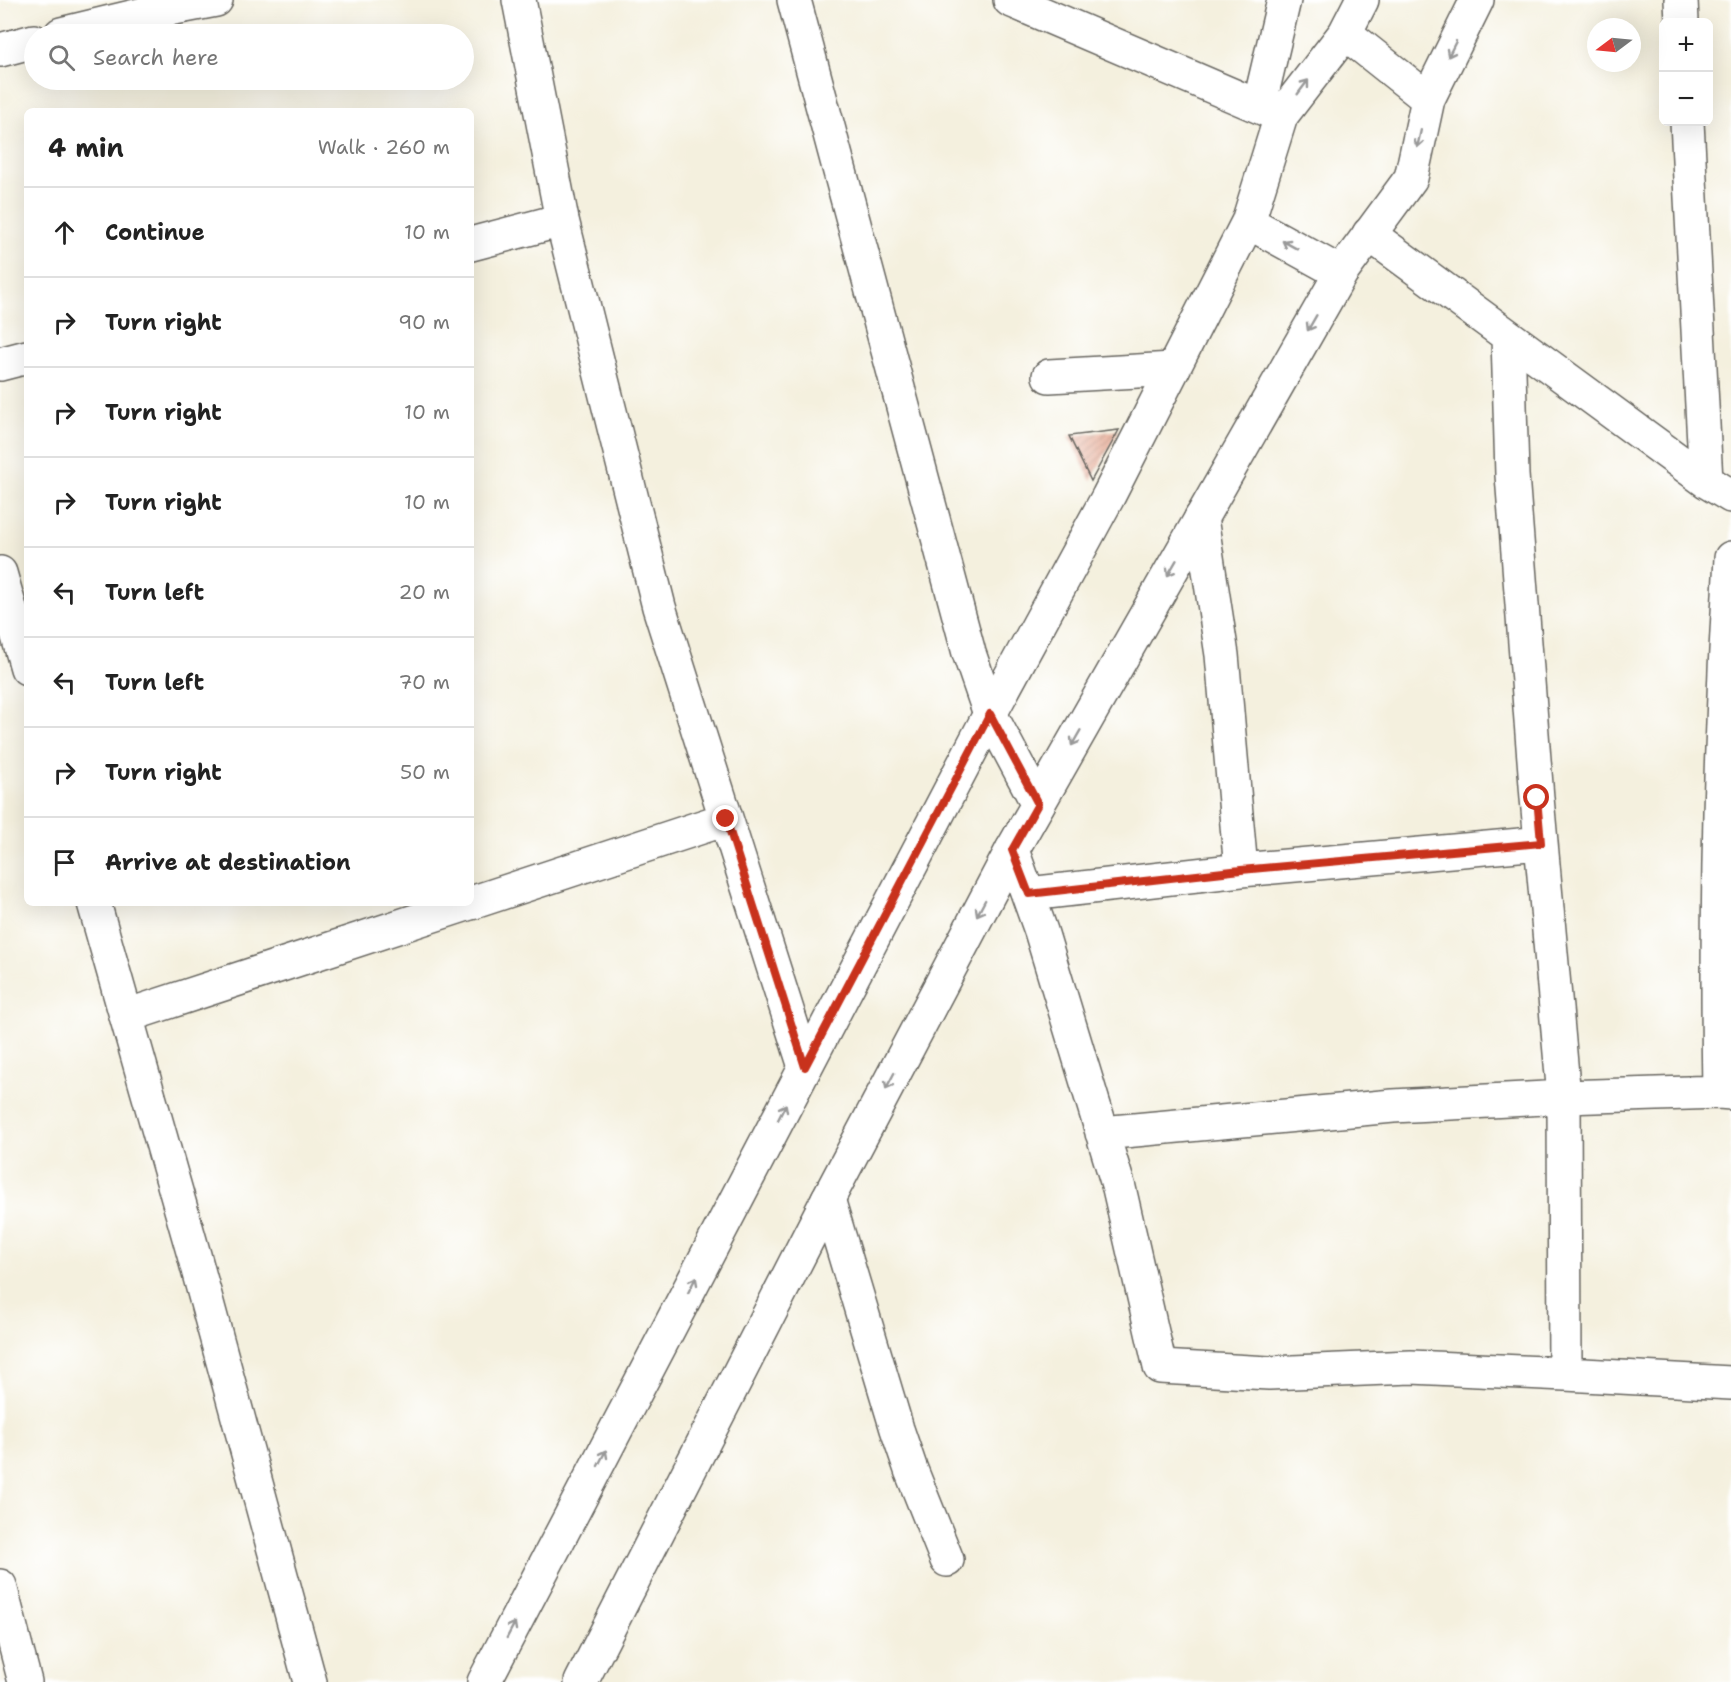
<!DOCTYPE html>
<meta charset="utf-8">
<style>
body{margin:0;font-family:"Shantell Sans",sans-serif;background:#f2f2f2;color:#222}
.controls{position:absolute;right:18px;top:18px;display:grid;overflow:hidden;border-radius:9px;box-shadow:0 6px 24px #0002}
.controls button{width:54px;height:54px;display:grid;place-items:center;padding:0;border:0;border-bottom:2px solid #e0e0e0;background:#fff;color:#222;font:30px sans-serif}
.compass{position:absolute;left:1587px;top:18px;width:54px;height:54px;border-radius:50%;background:#fff;box-shadow:0 6px 24px #0002;rotate:254deg}
.stop{position:absolute;width:18px;height:18px;margin:-14px;border:4px solid #c8321e;border-radius:50%;background:#fff}
.stop.end{background:#c8321e;border-color:#fff;box-shadow:0 2px 6px #0008}
.list{margin:0;padding:0;list-style:none}
h2{display:flex;justify-content:space-between;align-items:center;height:78px;margin:0;padding:0 24px;font-size:26px}
h2 small{font-size:20px;font-weight:400;color:#767676}
.list li{display:grid;grid-template-columns:39px 1fr auto;gap:18px;align-items:center;box-sizing:border-box;height:90px;padding:0 24px;border-top:2px solid #e0e0e0}
.list b{display:block;font-size:22px;white-space:nowrap}
.list em{font-size:20px;font-style:normal;color:#767676}
.icon{flex:none;width:33px;height:33px;fill:none;stroke:currentColor;stroke-width:2;stroke-linecap:round;stroke-linejoin:round}
.map{position:relative;flex:none;width:1731px;height:1682px;overflow:hidden}
.search{position:absolute;background:#fff;box-shadow:0 6px 24px #0002;left:24px;top:24px;width:450px;height:66px;display:flex;align-items:center;gap:15px;box-sizing:border-box;padding:0 21px;border-radius:33px;color:#767676;font-size:22px}
.panel{position:absolute;background:#fff;box-shadow:0 6px 24px #0002;left:24px;top:108px;width:450px;height:798px;border-radius:9px}
.map>svg:first-child{display:block}
</style>
<div class="map">
<svg width="1731" height="1682" viewBox="0 0 1731 1682">
<defs>
<pattern id="building-hatch" width="6" height="6" patternUnits="userSpaceOnUse" patternTransform="scale(1.5)"><rect width="6" height="6" fill="#e4a48d"/><path d="M-1 1l2-2M0 6l6-6M5 7l2-2" fill="none" stroke="#b88572"/></pattern>
</defs>
<rect width="100%" height="100%" fill="#fff"/>
<filter id="ink" filterUnits="userSpaceOnUse"><feTurbulence type="fractalNoise" baseFrequency=".0167" numOctaves="2"/><feDisplacementMap in="SourceGraphic" scale="12" xChannelSelector="R" yChannelSelector="G"/><feConvolveMatrix kernelMatrix="1 2 1 2 8 2 1 2 1" color-interpolation-filters="sRGB"/></filter>
<filter id="wash" filterUnits="userSpaceOnUse"><feTurbulence type="fractalNoise" baseFrequency=".008" numOctaves="4" result="noise"/><feDisplacementMap in="SourceGraphic" scale="24" xChannelSelector="R" yChannelSelector="G"/><feGaussianBlur stdDeviation="1.35" result="paint"/><feColorMatrix in="noise" values="0 0 0 0 0 0 0 0 0 0 0 0 0 0 0 0 0 1.4 0 .05"/><feComposite in="paint" operator="in"/></filter>
<g filter="url(#wash)">
<rect width="100%" height="100%" fill="#f4f0de"/>
<g id="blocks">
<path fill="url(#building-hatch)" d="M1119 430 1091 481 1069 436Z"/>
</g>
</g>
<g filter="url(#ink)">
<use href="#blocks" fill-opacity="0" stroke="#686660" stroke-width="1.5"/>
<g fill="none" stroke-linecap="round" stroke-linejoin="round">
<g stroke="#686660" stroke-width="36">
<path id="street" d="M519 0 562 220
M794 0 969 653 990 714 1038 804
M1010 0 1281 116
M1681 0 1682 22
M61 34 148 13 216 0
M0 50 34 41
M1259 106 1284 0
M1687 122 1706 481
M1369 234 1706 481 1731 496
M471 244 562 220 659 607 805 1067
M0 364 27 357
M1049 376 1173 369
M1201 518 1222 655 1241 870
M1731 558C1720 735 1716 913 1719 1092L1731 1093
M0 573 27 668
M1012 850 1041 931 1119 1188 1160 1367 1269 1373 1411 1367 1565 1374
M1029 894 1241 870 1541 843
M94 903 194 1255 310 1682
M471 903 726 819
M126 1016 470 903
M1719 1092 1564 1097 1565 1374 1731 1383
M1102 1133 1393 1106 1564 1097 1537 798 1512 475 1508 337
M828 1199 897 1429 911 1470 947 1560
M0 1586 25 1682"/>
</g>
<g stroke="#686660" stroke-width="36">
<path id="secondary" d="M1345 33 1362 0
M1428 99 1477 0
M484 1682 990 714 1108 497 1248 222
M581 1682 828 1199 1012 850 1341 273 1411 178 1428 99 1345 33 1281 116 1248 222 1341 273"/>
</g>
<use href="#street" stroke="#fff" stroke-width="33"/>
<use href="#secondary" stroke="#fff" stroke-width="33"/>
</g>
<defs><path id="oneway-shaft" d="M-6 0H5M1.5-3L5.5 0L1.5 3" fill="none" stroke-width="1.6" stroke-linecap="round" stroke-linejoin="round" transform="scale(1.5)"/></defs>
<g stroke="#999">
<use href="#oneway-shaft" transform="translate(1452 49) rotate(117)"/>
<use href="#oneway-shaft" transform="translate(1303 87) rotate(-53)"/>
<use href="#oneway-shaft" transform="translate(1419 139) rotate(102)"/>
<use href="#oneway-shaft" transform="translate(1290 245) rotate(-151)"/>
<use href="#oneway-shaft" transform="translate(1312 323) rotate(120)"/>
<use href="#oneway-shaft" transform="translate(1172 568) rotate(120)"/>
<use href="#oneway-shaft" transform="translate(1076 738) rotate(120)"/>
<use href="#oneway-shaft" transform="translate(981 908) rotate(118)"/>
<use href="#oneway-shaft" transform="translate(890 1081) rotate(118)"/>
<use href="#oneway-shaft" transform="translate(782 1112) rotate(-63)"/>
<use href="#oneway-shaft" transform="translate(692 1285) rotate(-63)"/>
<use href="#oneway-shaft" transform="translate(602 1458) rotate(-63)"/>
<use href="#oneway-shaft" transform="translate(511 1630) rotate(-62)"/>
</g>
</g>
<g fill="none" stroke-linecap="round" stroke-linejoin="round" filter="url(#ink)">
<path stroke="#c8321e" stroke-width="8" d="M726 819 805 1067 990 714 1038 804 1012 850 1029 894 1241 870 1541 843 1537 798"/>
</g>
</svg>
<div class="controls">
<button>+</button>
<button>−</button>
</div>
<svg class="compass" viewBox="-18 -18 36 36"><path d="M0-13l5 13h-10z" fill="#e53935"/><path d="M0 13l5-13h-10z" fill="#767676"/></svg>
<div class="stop" style="left:1537px;top:798px"></div>
<div class="stop end" style="left:726px;top:819px"></div>
<div class="search"><svg class="icon" aria-label="search" viewBox="0 0 24 24"><circle cx="10" cy="10" r="6"/><path d="M15 15l6 6"/></svg>Search here</div>
<section class="panel">
<h2>4 min<small>Walk · 260 m</small></h2>
<ul class="list">
<li><svg class="icon" aria-label="ahead" viewBox="0 0 24 24"><path d="M12 20V5M6 11l6-6 6 6"/></svg><div><b>Continue</b></div><em>10 m</em></li>
<li><svg class="icon" aria-label="right" viewBox="0 0 24 24"><path d="M7 20v-9h11M14 6l5 5-5 5"/></svg><div><b>Turn right</b></div><em>90 m</em></li>
<li><svg class="icon" aria-label="right" viewBox="0 0 24 24"><path d="M7 20v-9h11M14 6l5 5-5 5"/></svg><div><b>Turn right</b></div><em>10 m</em></li>
<li><svg class="icon" aria-label="right" viewBox="0 0 24 24"><path d="M7 20v-9h11M14 6l5 5-5 5"/></svg><div><b>Turn right</b></div><em>10 m</em></li>
<li><svg class="icon" aria-label="left" viewBox="0 0 24 24"><path d="M17 20v-9H6M10 6l-5 5 5 5"/></svg><div><b>Turn left</b></div><em>20 m</em></li>
<li><svg class="icon" aria-label="left" viewBox="0 0 24 24"><path d="M17 20v-9H6M10 6l-5 5 5 5"/></svg><div><b>Turn left</b></div><em>70 m</em></li>
<li><svg class="icon" aria-label="right" viewBox="0 0 24 24"><path d="M7 20v-9h11M14 6l5 5-5 5"/></svg><div><b>Turn right</b></div><em>50 m</em></li>
<li><svg class="icon" aria-label="arrive" viewBox="0 0 24 24"><path d="M6 21V4h12l-3 4 3 4H6"/></svg><div><b>Arrive at destination</b></div></li>
</ul>
</section>
</div>
